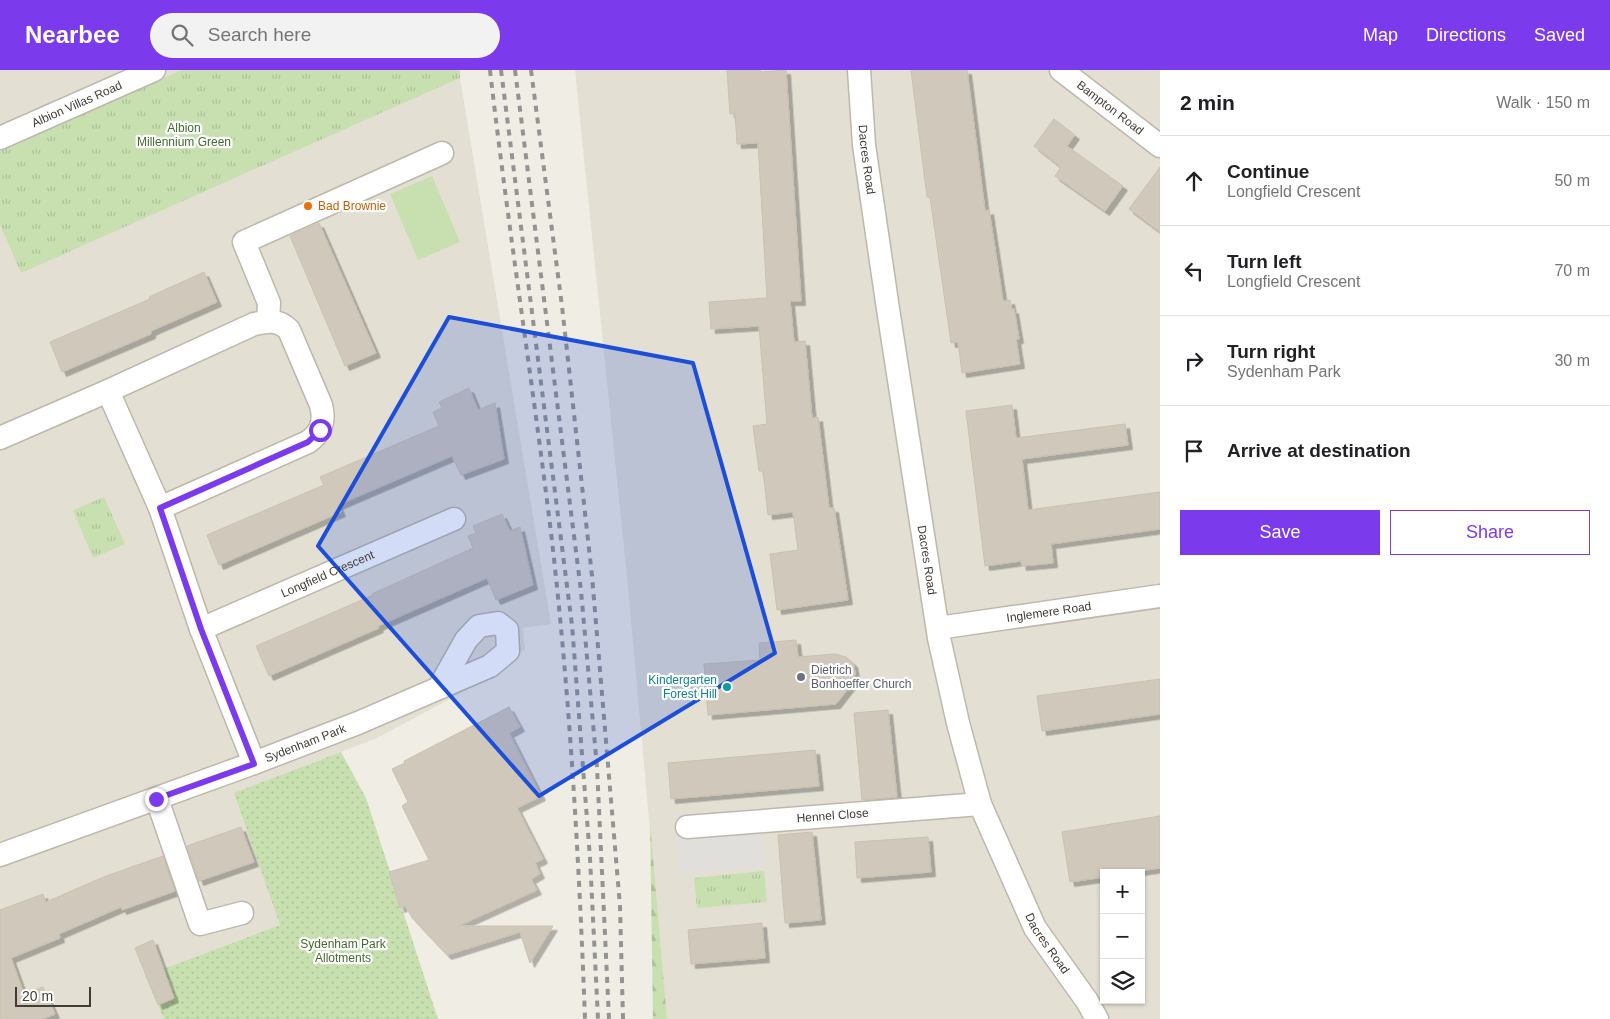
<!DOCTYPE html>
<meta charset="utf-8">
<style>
body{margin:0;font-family:Helvetica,sans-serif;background:#f2f2f2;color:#202124}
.controls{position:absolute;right:15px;bottom:15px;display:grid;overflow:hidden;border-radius:0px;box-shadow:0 1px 4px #0004}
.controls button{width:45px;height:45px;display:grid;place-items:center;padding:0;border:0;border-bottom:1px solid #e0e0e0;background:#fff;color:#202124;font:25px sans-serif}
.scale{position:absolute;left:15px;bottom:12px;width:76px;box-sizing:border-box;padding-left:5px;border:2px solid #413d35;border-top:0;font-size:14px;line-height:18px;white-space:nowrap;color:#413d35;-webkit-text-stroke:4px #fff;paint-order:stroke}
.stop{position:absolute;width:15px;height:15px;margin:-11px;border:4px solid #7c3aed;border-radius:50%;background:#fff}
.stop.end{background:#7c3aed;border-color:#fff;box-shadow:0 1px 5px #0008}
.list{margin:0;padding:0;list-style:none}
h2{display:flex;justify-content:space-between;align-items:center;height:65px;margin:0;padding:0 20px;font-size:21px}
h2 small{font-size:16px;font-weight:400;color:#757577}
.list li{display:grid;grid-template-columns:32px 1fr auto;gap:15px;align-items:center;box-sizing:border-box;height:90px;padding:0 20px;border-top:1px solid #e0e0e0}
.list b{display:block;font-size:19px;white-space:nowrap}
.list p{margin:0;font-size:16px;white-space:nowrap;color:#757577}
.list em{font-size:16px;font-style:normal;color:#757577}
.actions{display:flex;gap:10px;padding:15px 20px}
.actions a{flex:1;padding:11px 0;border:1px solid #7c3aed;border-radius:0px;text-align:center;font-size:18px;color:#7c3aed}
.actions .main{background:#7c3aed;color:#fff}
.icon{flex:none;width:28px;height:28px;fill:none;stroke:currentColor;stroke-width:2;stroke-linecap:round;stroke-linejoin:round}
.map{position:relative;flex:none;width:1160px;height:949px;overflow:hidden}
header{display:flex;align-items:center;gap:30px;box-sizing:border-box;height:70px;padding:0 25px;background:#7c3aed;color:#fff}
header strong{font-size:24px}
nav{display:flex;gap:28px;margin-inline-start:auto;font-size:18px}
.search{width:350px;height:45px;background:#f2f2f2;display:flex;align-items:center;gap:12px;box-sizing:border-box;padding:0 18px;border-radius:28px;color:#757577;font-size:19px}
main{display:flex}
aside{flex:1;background:#fff}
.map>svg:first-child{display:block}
</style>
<header>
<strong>Nearbee</strong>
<div class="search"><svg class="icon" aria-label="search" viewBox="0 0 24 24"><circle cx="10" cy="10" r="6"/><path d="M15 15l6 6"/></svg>Search here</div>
<nav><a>Map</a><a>Directions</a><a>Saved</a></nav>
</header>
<main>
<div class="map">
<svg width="1160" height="949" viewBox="0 0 1160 949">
<defs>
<pattern id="grass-tufts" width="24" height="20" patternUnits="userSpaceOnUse" patternTransform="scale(1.25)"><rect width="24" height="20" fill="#c8e0b0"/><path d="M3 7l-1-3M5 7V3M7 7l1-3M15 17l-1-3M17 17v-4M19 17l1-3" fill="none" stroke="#adc198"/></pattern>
<pattern id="forest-firs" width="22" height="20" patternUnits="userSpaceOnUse" patternTransform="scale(1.25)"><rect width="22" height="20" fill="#c8e0b0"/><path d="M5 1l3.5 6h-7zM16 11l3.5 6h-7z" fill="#adc198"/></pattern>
<pattern id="garden-dots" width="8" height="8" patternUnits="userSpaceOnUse" patternTransform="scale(1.25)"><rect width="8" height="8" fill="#c8e0b0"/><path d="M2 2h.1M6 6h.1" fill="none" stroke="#adc198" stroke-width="1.8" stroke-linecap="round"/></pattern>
<filter id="shadow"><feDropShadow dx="4.5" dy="4.5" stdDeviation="0" flood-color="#0004"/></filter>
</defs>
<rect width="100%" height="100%" fill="#f0ede4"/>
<path fill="#e3dfd3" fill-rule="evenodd" d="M0 0H181L0 81Z
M575 0H1160V949H667L628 517ZM1104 803H1141V930H1104Z
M460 8 551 554 523 558 525 580 512 586 502 601 377 668 235 723 280 855 145 906 164 949H0V155L21 202Z"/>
<path fill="url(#grass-tufts)" d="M181 0H460V8L21 203 0 155V81Z
M104 427 125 474 93 488 73 440Z
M764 801 767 832 697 838 694 808Z"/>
<path fill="url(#forest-firs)" d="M650 752 667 949H653Z"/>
<path fill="url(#garden-dots)" d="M341 682 366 728 438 949H164L145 906 280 855 234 723Z"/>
<path fill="#c8e0b0" d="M432 106 460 172 418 190 390 124Z"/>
<path fill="#e1dfdc" d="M760 737 766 796 680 804 674 745Z"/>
<path fill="#d0c9bb" stroke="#cac1af" filter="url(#shadow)" d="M727 0H760L761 2 786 0 801 231H790L794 272 805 271 812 348 818 347 829 438H834L848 530 777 540 770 484 798 480 793 442 768 445 763 401H759L753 356 767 354 759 256 711 259 709 232 767 228 758 73 737 74 735 43 730 44Z
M911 0H967L985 141 989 140 1003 231 1010 230 1012 240 1014 239 1019 269H1016L1020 294 962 303 958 272 951 273 930 127H927Z
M1054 49 1075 65 1067 76 1123 116 1105 141 1055 106 1061 97 1034 76Z
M1160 97V162L1129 139Z
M319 153 376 283 345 296 290 166Z
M204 202 217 232 151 261V264L62 302 50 272 150 229 149 227Z
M469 318 478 340 495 333 504 389 461 405 452 386 338 435 341 442 219 495 207 465 324 415 320 407 439 356 433 342 442 338 439 332Z
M1012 335 1016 368 1125 354 1128 375 1022 389 1028 440 1160 422V459L1051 474 1053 493 1022 496 1021 491 985 496 966 341Z
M502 444 510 461 520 457 533 515 496 530 487 508 378 556 379 558 269 606 256 576 373 525 372 524 473 478 468 466 476 463 473 456Z
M796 570 798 587 835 584 846 587 853 593 855 602 854 611 836 634 708 645 704 594 760 590 759 573Z
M1160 609V644L1042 661 1037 626Z
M509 637 520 657 509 663 541 726 517 738 543 789 535 793 540 804 531 809 537 820 458 856H553L530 893 520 862 447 885 413 849 405 836 400 838 389 802 429 790 402 736 408 732 392 699 405 693 404 691Z
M888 640 897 727 862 730 854 643Z
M815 680 819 716 671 729 668 693Z
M1160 746V798L1132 802 1104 803V807L1070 812 1062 762Z
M241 757 254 792 199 811 187 776Z
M812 762 821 850 785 853 778 765Z
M928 767 931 802 857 808 855 772Z
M163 786 175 821 122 840 121 837 59 864 60 868 11 888 24 924 43 917 55 944 43 949H0V840L43 824 46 832 106 806Z
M762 853 765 888 691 894 688 860Z
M153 870 174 928 158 935 135 878Z"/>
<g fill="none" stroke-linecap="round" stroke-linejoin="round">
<g stroke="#bdb8ab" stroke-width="25">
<g id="street">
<path id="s1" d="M859 0 864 75 888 239 939 568 958 653 980 734 1035 858 1087 931 1097 949"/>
<path id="s2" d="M1061 0 1160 76"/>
<path id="s3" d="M0 68 154 0"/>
<path d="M268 251 269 233 244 172 442 83"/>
<path d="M108 321 160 438 201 559 254 693"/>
<path d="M0 368 108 321 254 254C268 251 278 249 289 260L321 335C325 351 322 362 308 372L160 438"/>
<path id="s4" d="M938 558 1160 526"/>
<path id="s5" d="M201 559 454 449"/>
<path d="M157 729 200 854 242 843"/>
<path id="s6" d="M687 757 980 734"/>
<path id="s7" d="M0 785 254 693 358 653 490 596 508 581 507 560 498 553 479 556 466 570 439 618"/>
</g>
</g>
<use href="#street" stroke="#fff" stroke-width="22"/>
<path stroke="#939393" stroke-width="4" stroke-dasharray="6 6" stroke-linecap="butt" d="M490 0C508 157 533 314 552 471 570 629 579 789 585 949
M501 0 572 555 590 788 598 949
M515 0 581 521 597 697 609 949
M531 0 562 236 592 506 620 836 623 949"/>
</g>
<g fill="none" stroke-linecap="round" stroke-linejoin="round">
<path stroke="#7c3aed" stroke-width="6" d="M156 729 254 694 201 559 160 438 308 372 320 360"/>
</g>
<path fill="#1d4ed8" fill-opacity="0.2" stroke="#1d4ed8" stroke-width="4" stroke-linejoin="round" d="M449 247 693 293 775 583 539 726 318 476Z"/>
<circle fill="#e8710a" stroke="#fff" stroke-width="2" cx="308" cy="136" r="5"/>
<circle fill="#6b7280" stroke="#fff" stroke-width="2" cx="801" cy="607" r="5"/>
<circle fill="#0f9aa8" stroke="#fff" stroke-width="2" cx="727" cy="617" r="5"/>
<g text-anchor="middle" stroke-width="4.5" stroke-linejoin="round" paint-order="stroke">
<g font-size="12" fill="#413d35" stroke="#fff">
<text dy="4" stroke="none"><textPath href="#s3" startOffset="84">Albion Villas Road</textPath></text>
<text dy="4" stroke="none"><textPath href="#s2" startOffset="62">Bampton Road</textPath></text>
<text dy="4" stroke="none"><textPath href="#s1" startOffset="90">Dacres Road</textPath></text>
<text dy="4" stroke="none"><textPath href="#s1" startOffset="495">Dacres Road</textPath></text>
<text dy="4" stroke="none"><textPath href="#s5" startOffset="138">Longfield Crescent</textPath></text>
<text dy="4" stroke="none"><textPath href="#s4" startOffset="112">Inglemere Road</textPath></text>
<text dy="4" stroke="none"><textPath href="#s7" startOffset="325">Sydenham Park</textPath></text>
<text dy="4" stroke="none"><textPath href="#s6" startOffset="146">Hennel Close</textPath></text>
<text dy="4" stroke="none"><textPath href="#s1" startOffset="900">Dacres Road</textPath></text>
</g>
<g font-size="12" fill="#426c2f" stroke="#fff">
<text x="184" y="62">Albion<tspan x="184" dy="14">Millennium Green</tspan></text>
<text x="343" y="878">Sydenham Park<tspan x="343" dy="14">Allotments</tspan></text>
</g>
<g font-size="12" fill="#c56008" stroke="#fff" text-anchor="start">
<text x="318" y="140">Bad Brownie</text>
</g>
<g font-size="12" fill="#5b616d" stroke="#fff" text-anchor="start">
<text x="811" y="604">Dietrich<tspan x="811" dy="14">Bonhoeffer Church</tspan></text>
</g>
<g font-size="12" fill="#0d838f" stroke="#fff" text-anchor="end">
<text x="717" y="614">Kindergarten<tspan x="717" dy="14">Forest Hill</tspan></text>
</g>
</g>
</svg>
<div class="controls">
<button>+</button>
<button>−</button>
<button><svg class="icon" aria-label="layers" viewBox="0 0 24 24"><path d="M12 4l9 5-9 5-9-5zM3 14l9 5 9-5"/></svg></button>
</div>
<div class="scale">20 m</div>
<div class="stop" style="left:320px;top:360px"></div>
<div class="stop end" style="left:156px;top:729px"></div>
</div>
<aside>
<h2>2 min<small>Walk · 150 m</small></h2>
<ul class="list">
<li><svg class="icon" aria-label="ahead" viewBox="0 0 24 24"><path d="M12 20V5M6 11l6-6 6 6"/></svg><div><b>Continue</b><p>Longfield Crescent</p></div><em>50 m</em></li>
<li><svg class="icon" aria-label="left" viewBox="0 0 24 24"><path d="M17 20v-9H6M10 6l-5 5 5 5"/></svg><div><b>Turn left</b><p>Longfield Crescent</p></div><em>70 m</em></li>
<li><svg class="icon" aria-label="right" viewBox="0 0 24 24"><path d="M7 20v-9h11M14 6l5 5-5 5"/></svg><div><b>Turn right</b><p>Sydenham Park</p></div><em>30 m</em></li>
<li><svg class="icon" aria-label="arrive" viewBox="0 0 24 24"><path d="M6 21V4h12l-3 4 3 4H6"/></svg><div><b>Arrive at destination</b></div></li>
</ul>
<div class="actions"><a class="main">Save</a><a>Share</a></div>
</aside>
</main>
